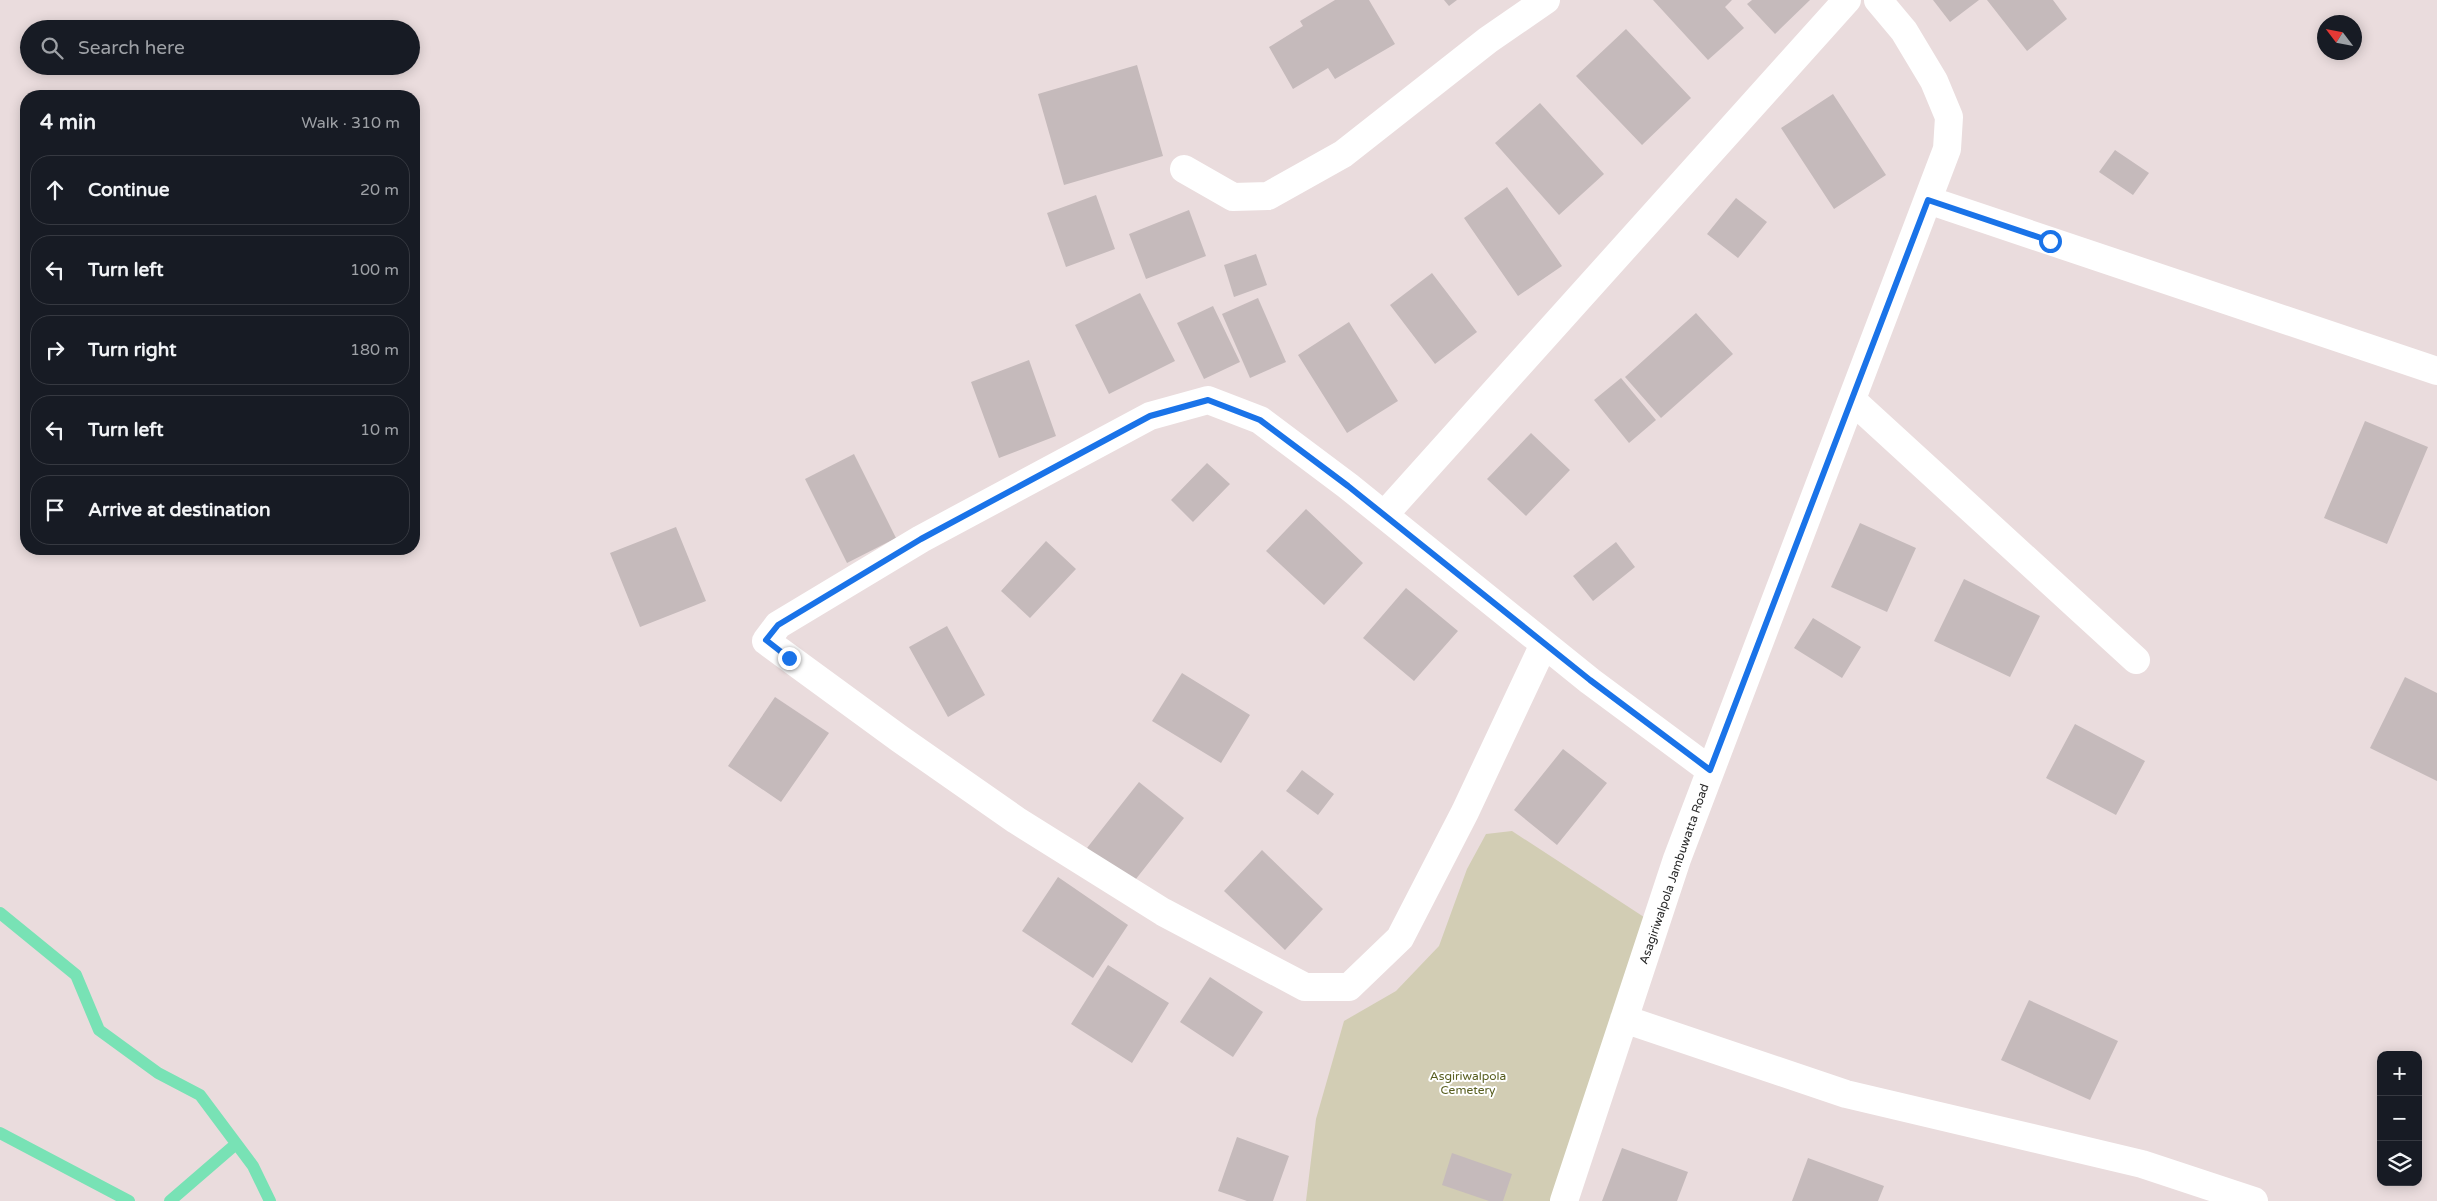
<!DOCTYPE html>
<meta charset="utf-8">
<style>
body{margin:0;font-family:"Varela Round",sans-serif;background:#20242c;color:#f1f3f6}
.controls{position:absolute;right:15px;bottom:15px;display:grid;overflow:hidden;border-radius:10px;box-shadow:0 2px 12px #0003}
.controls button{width:45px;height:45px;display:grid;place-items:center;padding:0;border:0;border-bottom:1px solid #363941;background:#171b24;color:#f1f3f6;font:25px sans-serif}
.compass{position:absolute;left:2317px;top:15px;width:45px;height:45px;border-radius:50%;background:#171b24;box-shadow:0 2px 12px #0003;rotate:302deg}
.stop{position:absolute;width:15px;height:15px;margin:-11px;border:4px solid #1a73e8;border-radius:50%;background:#fff}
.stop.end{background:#1a73e8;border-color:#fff;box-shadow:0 1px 5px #0008}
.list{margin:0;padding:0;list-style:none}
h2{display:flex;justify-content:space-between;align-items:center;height:65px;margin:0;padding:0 20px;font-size:21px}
h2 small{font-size:16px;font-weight:400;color:#9ea1a6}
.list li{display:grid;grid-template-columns:32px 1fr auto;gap:15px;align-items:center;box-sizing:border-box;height:70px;margin:0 10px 10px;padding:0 10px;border:1px solid #363941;border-radius:20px}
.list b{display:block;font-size:19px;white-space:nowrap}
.list em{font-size:16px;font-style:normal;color:#9ea1a6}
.icon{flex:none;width:28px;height:28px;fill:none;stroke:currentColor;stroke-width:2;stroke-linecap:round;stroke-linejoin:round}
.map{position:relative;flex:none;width:2437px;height:1201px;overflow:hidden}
.search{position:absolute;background:#171b24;box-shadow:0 2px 12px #0003;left:20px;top:20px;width:400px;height:55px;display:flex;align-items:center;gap:12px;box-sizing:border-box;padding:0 18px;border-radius:28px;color:#9ea1a6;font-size:19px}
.panel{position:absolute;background:#171b24;box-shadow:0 2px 12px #0003;left:20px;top:90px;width:400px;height:465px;border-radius:20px}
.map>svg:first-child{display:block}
</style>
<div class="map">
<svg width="2437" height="1201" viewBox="0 0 2437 1201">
<rect width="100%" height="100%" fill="#eadcdd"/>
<path fill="#d2cdb4" d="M1512 831 1647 919 1552 1201H1306L1316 1119 1344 1021 1396 991 1439 946 1467 869 1486 834Z"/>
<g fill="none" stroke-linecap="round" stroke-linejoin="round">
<path stroke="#78e2b5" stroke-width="12" d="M0 913 76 975 99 1030 158 1073 200 1095 253 1166 270 1201
M0 1133 129 1201
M170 1201 236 1144"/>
</g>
<path fill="#c5babb" d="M1335 0H1369L1395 44 1335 79 1328 68 1293 89 1269 47 1303 26 1300 21Z
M1444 0H1457L1449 6Z
M1653 0H1732L1725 7 1744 28 1708 60Z
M1752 0H1810L1775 34 1747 4Z
M1933 0H1979L1950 22Z
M1987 0H2053L2067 19 2027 51Z
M1626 29 1691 98 1642 145 1576 76Z
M1137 65 1163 156 1064 185 1038 94Z
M1833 94 1886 175 1834 209 1781 128Z
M1540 103 1604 174 1559 215 1495 143Z
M2115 150 2149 173 2133 195 2099 172Z
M1507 187 1562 266 1518 296 1464 218Z
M1096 195 1115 249 1066 267 1047 213Z
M1736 198 1767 222 1738 258 1707 234Z
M1189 210 1206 256 1146 279 1129 234Z
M1256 254 1267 285 1234 297 1224 265Z
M1432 273 1477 332 1435 364 1390 305Z
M1140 293 1175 361 1109 394 1075 325Z
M1258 298 1286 362 1250 378 1222 314Z
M1213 306 1240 362 1204 379 1177 323Z
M1696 313 1733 354 1661 418 1625 377Z
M1349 322 1398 401 1347 433 1298 355Z
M1029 360 1056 436 999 458 971 382Z
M1621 378 1656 420 1629 443 1594 400Z
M2365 421 2428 447 2387 544 2324 518Z
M1531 433 1570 470 1526 516 1487 479Z
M854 454 896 538 847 563 805 479Z
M1207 463 1230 484 1193 522 1171 500Z
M1306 509 1363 563 1324 605 1266 551Z
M1860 523 1916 548 1887 612 1831 587Z
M676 527 706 601 640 627 610 553Z
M1046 541 1076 569 1030 618 1001 591Z
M1616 542 1635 567 1593 601 1573 576Z
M1964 579 2040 616 2010 677 1934 641Z
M1406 588 1458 631 1414 681 1363 638Z
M1813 618 1861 647 1842 678 1794 648Z
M947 626 985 695 948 717 909 647Z
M1182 673 1250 715 1221 763 1152 721Z
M2405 677 2437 693V781L2370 748Z
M775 697 829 733 781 802 728 766Z
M2075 724 2145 761 2116 815 2046 778Z
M1563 749 1607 783 1557 845 1514 810Z
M1302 770 1334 794 1318 815 1286 791Z
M1139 782 1184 818 1132 884 1087 848Z
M1262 850 1323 909 1285 950 1224 891Z
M1058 877 1128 925 1093 978 1022 931Z
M1108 965 1169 1003 1132 1063 1071 1024Z
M1210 977 1263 1012 1233 1057 1180 1022Z
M2029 1000 2118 1041 2090 1100 2001 1060Z
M1237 1137 1289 1156 1273 1201H1247L1218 1191Z
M1622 1148 1688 1172 1677 1201H1602Z
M1452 1153 1512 1174 1503 1201H1489L1442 1185Z
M1808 1158 1884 1186 1878 1201H1792Z"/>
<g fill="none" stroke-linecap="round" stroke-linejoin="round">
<path stroke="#fff" stroke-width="28" d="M1184 169 1233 197 1268 196 1343 154 1488 40 1546 0
M1928 200 2437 371
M1852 400 2136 660
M1384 515 1847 0
M1544 644 1465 812 1400 938 1349 987H1305L1163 912 1016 820 900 739 766 641 778 625 921 539 1150 416 1208 400 1260 420 1348 486 1590 681 1710 770
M1624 1019 1846 1094 2142 1164 2254 1201
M1564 1201 1677 859 1947 149 1949 117 1934 81 1904 31 1878 0"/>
</g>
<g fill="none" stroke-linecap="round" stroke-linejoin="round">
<path stroke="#1a73e8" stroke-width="6" d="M789 658 766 640 778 625 921 539 1150 416 1208 400 1260 420 1348 486 1590 680 1710 770 1928 200 2050 241"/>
</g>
<g text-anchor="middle" stroke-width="4" stroke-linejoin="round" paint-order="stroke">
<g font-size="12" fill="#292929" stroke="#fff">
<text transform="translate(1674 874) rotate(-71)" y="4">Asagiriwalpola Jambuwatta Road</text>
</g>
<g font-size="12" fill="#585e20" stroke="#fff">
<text x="1468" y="1080">Asgiriwalpola<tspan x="1468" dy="14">Cemetery</tspan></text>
</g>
</g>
</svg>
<div class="controls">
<button>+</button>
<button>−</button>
<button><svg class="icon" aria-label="layers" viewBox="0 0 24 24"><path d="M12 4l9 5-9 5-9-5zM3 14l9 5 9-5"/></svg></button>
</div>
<svg class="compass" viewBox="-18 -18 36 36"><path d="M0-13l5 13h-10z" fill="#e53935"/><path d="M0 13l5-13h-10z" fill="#9ea1a6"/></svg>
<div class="stop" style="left:2050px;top:241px"></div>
<div class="stop end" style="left:789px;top:658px"></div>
<div class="search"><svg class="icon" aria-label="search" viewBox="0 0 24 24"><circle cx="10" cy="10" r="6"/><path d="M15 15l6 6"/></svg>Search here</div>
<section class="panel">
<h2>4 min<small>Walk · 310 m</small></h2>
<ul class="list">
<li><svg class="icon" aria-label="ahead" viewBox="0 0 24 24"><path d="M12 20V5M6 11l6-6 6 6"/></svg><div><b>Continue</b></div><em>20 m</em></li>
<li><svg class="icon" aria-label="left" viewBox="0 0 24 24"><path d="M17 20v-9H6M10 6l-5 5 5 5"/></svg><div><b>Turn left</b></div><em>100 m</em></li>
<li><svg class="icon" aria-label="right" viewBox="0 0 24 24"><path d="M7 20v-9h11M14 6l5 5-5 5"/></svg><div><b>Turn right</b></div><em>180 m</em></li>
<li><svg class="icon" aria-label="left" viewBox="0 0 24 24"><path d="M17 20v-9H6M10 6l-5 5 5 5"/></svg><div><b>Turn left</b></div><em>10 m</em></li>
<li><svg class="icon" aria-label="arrive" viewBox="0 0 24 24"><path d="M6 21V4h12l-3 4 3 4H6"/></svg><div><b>Arrive at destination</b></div></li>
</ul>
</section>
</div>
